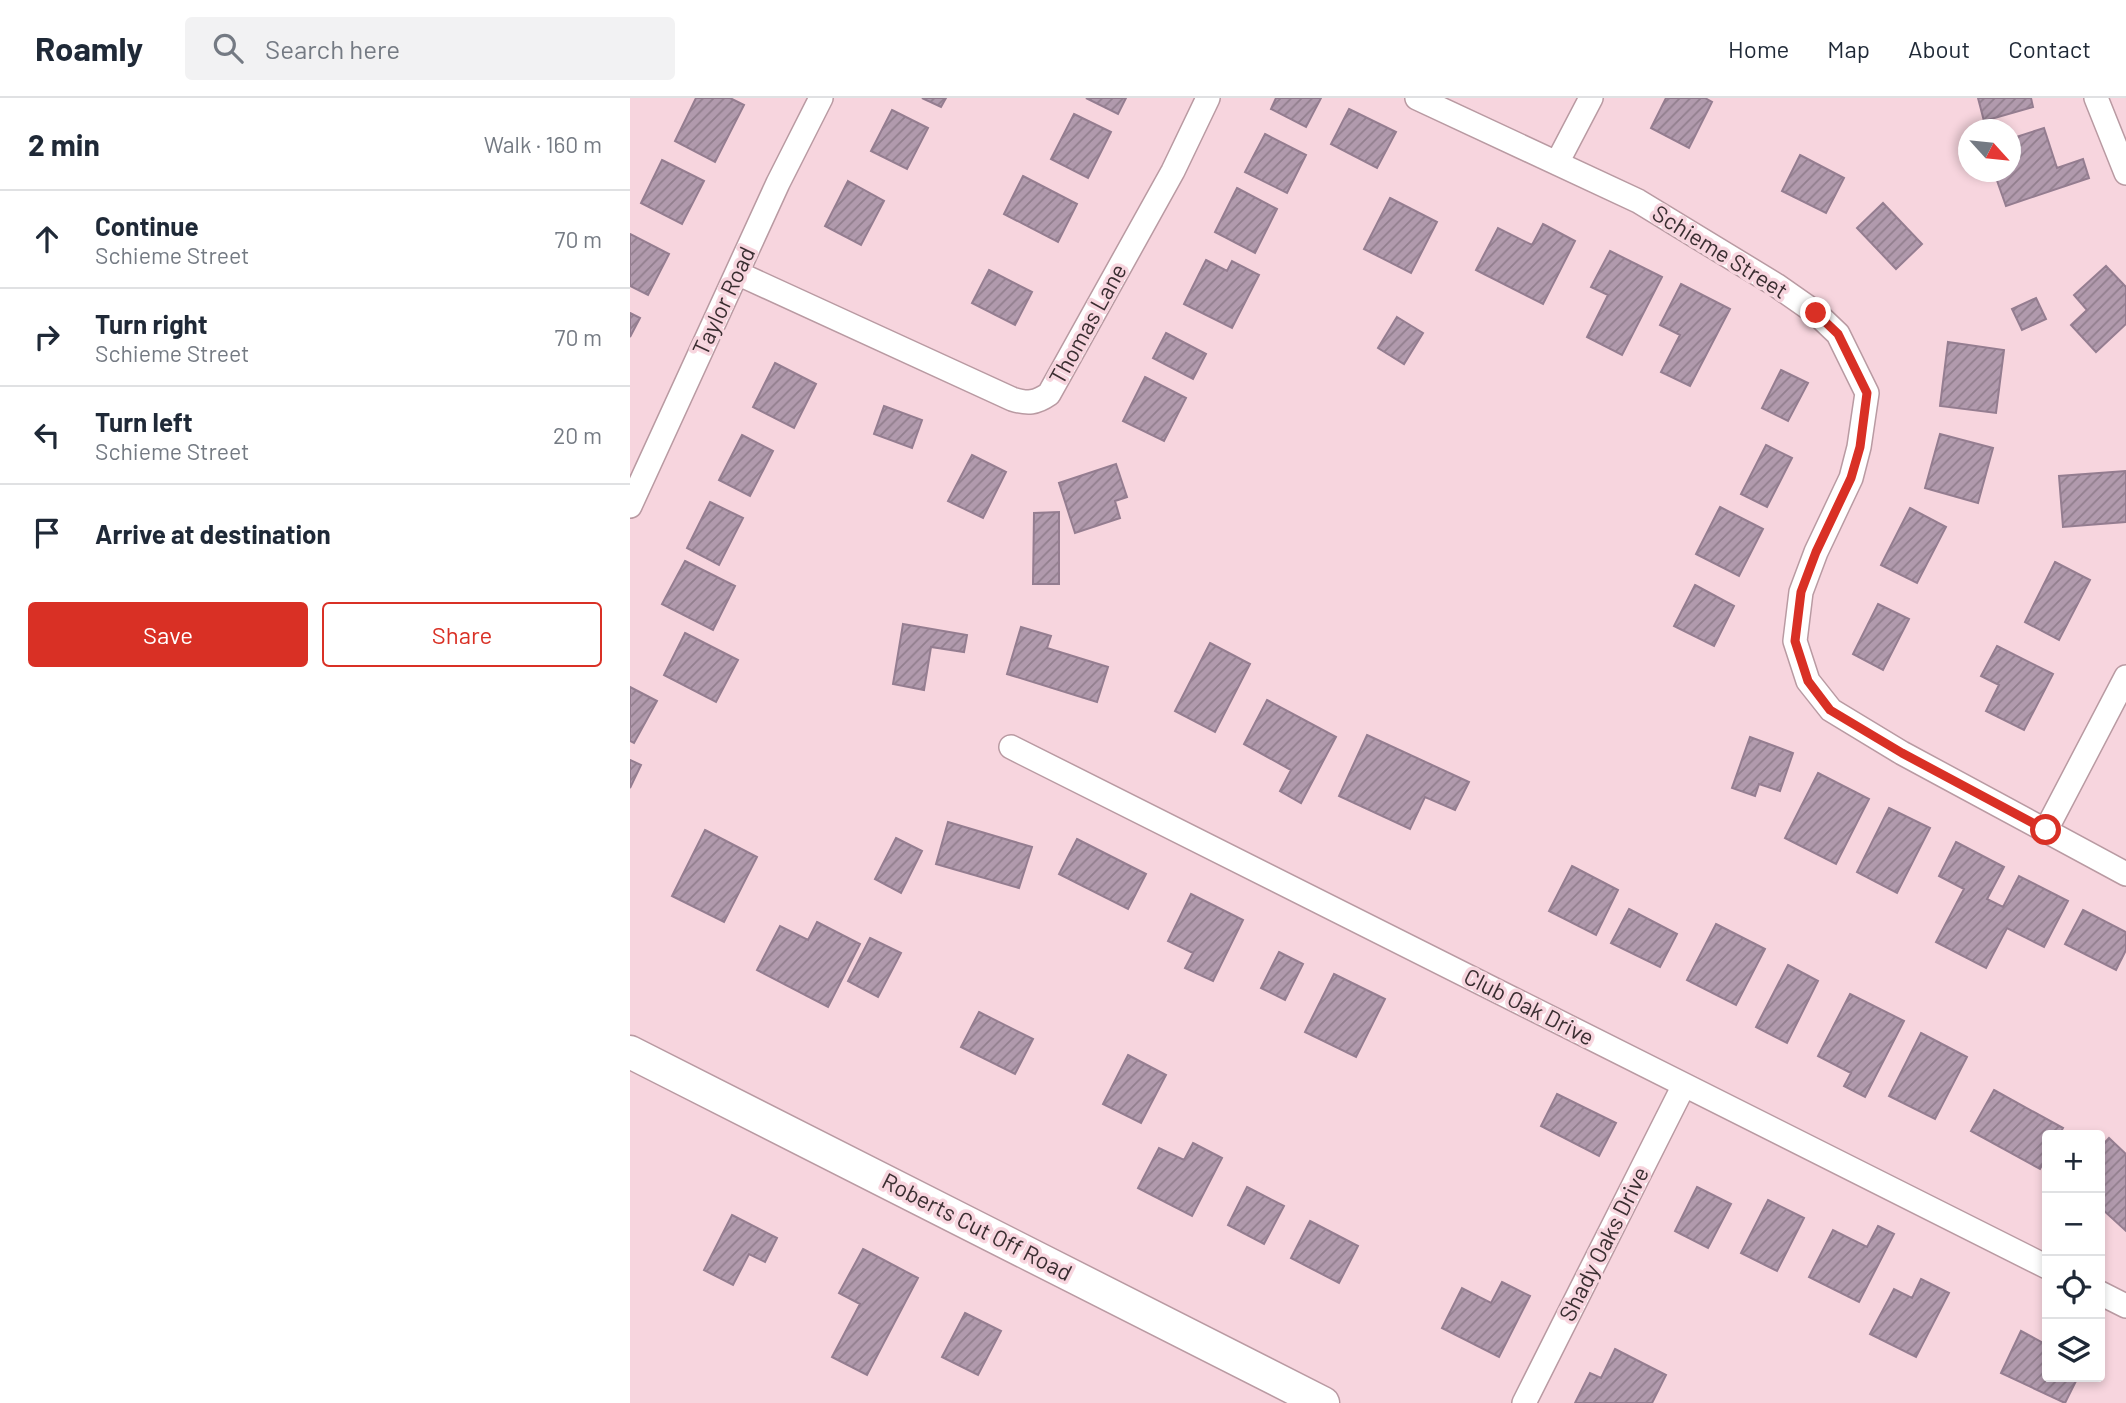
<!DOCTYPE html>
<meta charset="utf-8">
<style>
body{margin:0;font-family:Barlow,sans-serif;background:#f2f2f3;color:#1f2937}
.controls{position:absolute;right:21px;bottom:21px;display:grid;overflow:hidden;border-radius:7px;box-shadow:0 4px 10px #0003}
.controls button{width:63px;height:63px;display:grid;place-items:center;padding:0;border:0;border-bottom:2px solid #e0e1e3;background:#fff;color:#1f2937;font:35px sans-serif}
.compass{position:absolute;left:1328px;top:21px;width:63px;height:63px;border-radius:50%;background:#fff;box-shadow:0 4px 10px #0003;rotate:117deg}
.stop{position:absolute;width:21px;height:21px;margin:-16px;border:5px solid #d93025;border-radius:50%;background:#fff}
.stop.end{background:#d93025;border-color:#fff;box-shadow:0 2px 7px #0008}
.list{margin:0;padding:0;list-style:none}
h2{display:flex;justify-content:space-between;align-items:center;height:91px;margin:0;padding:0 28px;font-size:30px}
h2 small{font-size:23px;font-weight:400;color:#747a83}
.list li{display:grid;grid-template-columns:46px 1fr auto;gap:21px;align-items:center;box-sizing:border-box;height:98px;padding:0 28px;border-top:2px solid #e0e1e3}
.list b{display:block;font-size:26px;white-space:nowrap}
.list p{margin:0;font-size:23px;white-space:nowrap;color:#747a83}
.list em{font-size:23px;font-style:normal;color:#747a83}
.actions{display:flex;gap:14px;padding:21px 28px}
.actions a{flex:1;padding:16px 0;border:2px solid #d93025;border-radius:7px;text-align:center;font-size:24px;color:#d93025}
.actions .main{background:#d93025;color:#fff}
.icon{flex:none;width:38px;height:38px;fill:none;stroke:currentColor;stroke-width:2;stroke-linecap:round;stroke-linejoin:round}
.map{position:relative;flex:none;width:1496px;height:1305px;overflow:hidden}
header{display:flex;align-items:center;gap:42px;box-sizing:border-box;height:98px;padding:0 35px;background:#fff;border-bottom:2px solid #e0e1e3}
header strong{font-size:33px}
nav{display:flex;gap:38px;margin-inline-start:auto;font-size:24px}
.search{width:490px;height:63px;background:#f2f2f3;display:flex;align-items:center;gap:18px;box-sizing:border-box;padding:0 24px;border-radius:7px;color:#747a83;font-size:26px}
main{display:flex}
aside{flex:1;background:#fff}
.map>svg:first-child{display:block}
</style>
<header>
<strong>Roamly</strong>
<div class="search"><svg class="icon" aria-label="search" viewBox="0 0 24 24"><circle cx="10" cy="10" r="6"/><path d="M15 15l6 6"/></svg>Search here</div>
<nav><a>Home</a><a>Map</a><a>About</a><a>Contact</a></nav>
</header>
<main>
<aside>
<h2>2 min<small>Walk · 160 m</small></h2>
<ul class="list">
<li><svg class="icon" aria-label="ahead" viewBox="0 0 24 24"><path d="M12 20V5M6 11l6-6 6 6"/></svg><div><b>Continue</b><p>Schieme Street</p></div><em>70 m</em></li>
<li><svg class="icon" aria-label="right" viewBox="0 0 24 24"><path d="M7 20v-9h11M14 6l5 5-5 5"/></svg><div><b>Turn right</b><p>Schieme Street</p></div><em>70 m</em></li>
<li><svg class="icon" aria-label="left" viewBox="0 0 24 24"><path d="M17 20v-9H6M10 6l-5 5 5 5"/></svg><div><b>Turn left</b><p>Schieme Street</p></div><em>20 m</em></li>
<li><svg class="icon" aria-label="arrive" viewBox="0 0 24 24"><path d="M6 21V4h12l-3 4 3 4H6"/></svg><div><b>Arrive at destination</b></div></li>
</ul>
<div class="actions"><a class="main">Save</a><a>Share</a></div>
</aside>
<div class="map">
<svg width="1496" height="1305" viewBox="0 0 1496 1305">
<defs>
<pattern id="building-hatch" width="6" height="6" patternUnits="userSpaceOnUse" patternTransform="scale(1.75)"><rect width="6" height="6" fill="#b19aad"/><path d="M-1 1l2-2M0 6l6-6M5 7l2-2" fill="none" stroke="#917e8d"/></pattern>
</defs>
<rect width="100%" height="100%" fill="#f7d5de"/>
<path fill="url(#building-hatch)" stroke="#947d90" stroke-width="2" d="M66 0H100L114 7 85 64 45 43Z
M292 0H316L311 9Z
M456 0H496L488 16Z
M646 0H691L676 29 641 11Z
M1036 0H1075L1082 4 1059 50 1021 30Z
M1348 0H1401L1403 9 1354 23Z
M719 11 766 34 747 70 701 46Z
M262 12 298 30 277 71 241 53Z
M444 16 481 34 458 80 421 61Z
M1414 30 1427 70 1453 61 1459 80 1376 108 1364 74H1380V41Z
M635 36 676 57 657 95 615 74Z
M1170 57 1214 80 1196 115 1152 93Z
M32 62 74 83 52 126 11 105Z
M393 78 447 106 428 144 374 116Z
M218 83 254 103 231 147 195 128Z
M607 90 647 111 625 155 585 134Z
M760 100 807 124 781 175 734 151Z
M1253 105 1292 146 1266 171 1227 130Z
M913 126 945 143 913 206 846 172 868 130 902 147Z
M0 136 39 156 18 197 0 188Z
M980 153 1032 179 992 257 957 239 978 197 961 189Z
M576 162 597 173 602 163 629 177 602 230 554 206Z
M1476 168 1496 189V226L1466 254 1441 227 1457 212 1444 197Z
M359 172 402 194 385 227 342 205Z
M1051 186 1100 211 1060 288 1031 274 1050 237 1030 227Z
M1406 200 1416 221 1392 232 1382 211Z
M0 215 10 220 0 239Z
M767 219 793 235 774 266 748 250Z
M536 235 576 256 563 281 523 260Z
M1318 244 1374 252 1366 315 1310 308Z
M145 265 186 286 164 330 123 309Z
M1151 272 1178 285 1158 323 1132 310Z
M515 279 556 300 534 343 493 323Z
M254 308 292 322 282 350 244 336Z
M1310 336 1363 350 1348 405 1295 390Z
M112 337 143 353 120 398 89 382Z
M1136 347 1162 360 1137 409 1111 396Z
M342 357 376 374 353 420 318 403Z
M486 366 497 399 485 403 490 420 445 435 429 385Z
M1496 373V424L1433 429 1429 378Z
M80 404 113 420 89 467 57 450Z
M1090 409 1133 431 1109 478 1066 456Z
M1280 410 1316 429 1287 485 1251 467Z
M429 414V486H403L404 415Z
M55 463 105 488 83 532 32 506Z
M1425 464 1460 482 1429 542 1395 524Z
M1065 487 1104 508 1084 548 1044 528Z
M1248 506 1279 521 1253 572 1223 556Z
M273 526 337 537 334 554 301 549 294 592 263 586Z
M391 529 421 538 417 550 478 569 467 604 377 576Z
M55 535 108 562 86 604 34 577Z
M580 545 620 566 585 634 545 613Z
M1367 548 1423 576 1394 632 1356 613 1369 587 1351 578Z
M0 589 27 603 4 645 0 643Z
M637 602 706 639 671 705 650 693 661 672 614 646Z
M737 637 839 684 825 712 795 699 780 731 709 698Z
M1120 639 1163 655 1150 693 1129 686 1125 698 1102 690Z
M0 662 11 667 0 690Z
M1188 675 1239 701 1206 766 1155 740Z
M1259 710 1300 730 1267 795 1227 774Z
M318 724 402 749 389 790 306 766Z
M75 732 127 759 94 824 42 798Z
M266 740 292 753 271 795 245 781Z
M447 741 516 776 498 811 429 776Z
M1326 744 1374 769 1357 801 1373 809 1389 778 1438 803 1414 849 1377 830 1356 870 1306 844 1334 791 1309 778Z
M942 768 988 792 966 837 919 813Z
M561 796 613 822 583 883 555 870 563 855 538 843Z
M999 811 1047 836 1030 869 981 845Z
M1453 812 1496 834V852L1486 872 1435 846Z
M187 824 230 846 198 909 127 872 150 828 178 842Z
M1086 826 1135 851 1106 907 1057 882Z
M240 840 271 855 248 899 218 883Z
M649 854 673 866 655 902 631 890Z
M1158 867 1188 883 1157 945 1126 929Z
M704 876 755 901 726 959 675 934Z
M1220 896 1274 923 1235 999 1214 988 1221 975 1188 958Z
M349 914 403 941 385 976 331 949Z
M1291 935 1337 959 1305 1021 1259 998Z
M498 957 536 977 511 1025 473 1006Z
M1364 992 1433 1030 1429 1037H1417V1058L1410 1071 1341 1033Z
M927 996 986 1025 969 1058 911 1028Z
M1479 1040 1496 1056V1133L1470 1109V1050Z
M563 1045 592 1060 562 1118 508 1090 529 1050 554 1062Z
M617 1089 654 1108 634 1146 598 1127Z
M1067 1089 1101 1106 1078 1150 1045 1133Z
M1138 1102 1174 1120 1147 1173 1111 1155Z
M102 1117 147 1140 135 1164 119 1156 103 1187 74 1172Z
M680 1123 728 1148 709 1185 661 1160Z
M1248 1128 1264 1136 1229 1204 1179 1179 1203 1132 1237 1149Z
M233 1151 288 1180 237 1277 202 1259 230 1206 209 1195Z
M1291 1181 1319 1195 1286 1259 1240 1236 1264 1191 1282 1200Z
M872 1184 900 1198 869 1259 812 1230 832 1190 861 1205Z
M335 1215 371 1233 348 1277 312 1259Z
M1391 1233 1417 1247V1279H1448L1435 1305 1371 1275Z
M985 1251 1036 1277 1022 1305H945L960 1275 971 1280Z"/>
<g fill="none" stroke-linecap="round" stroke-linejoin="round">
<g stroke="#b99aa2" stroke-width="26">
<path id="street" d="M787 0 1008 103 1146 187 1186 215 1208 236 1237 295 1229 349 1221 380 1186 454 1171 494 1165 543 1178 583 1201 612 1272 655 1496 776
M1466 0 1496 75
M927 65 961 0
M107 175 382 301C398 306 406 305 419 296L543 73 578 0
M0 408 148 85 191 0
M381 649 1417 1169
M1416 732 1496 579
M1470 1195 1496 1208
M894 1305 1054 987"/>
</g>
<g stroke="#b99aa2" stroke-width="35">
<path id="secondary" d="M0 954 693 1305"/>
</g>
<use href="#street" stroke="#fff" stroke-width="23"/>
<use href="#secondary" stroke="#fff" stroke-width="32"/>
</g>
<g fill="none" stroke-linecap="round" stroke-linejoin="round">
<path stroke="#d93025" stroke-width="9" d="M1186 215 1208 236 1237 295 1230 349 1221 380 1186 454 1171 494 1165 543 1178 583 1200 612 1272 655 1416 732"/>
</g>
<g text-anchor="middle" stroke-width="7" stroke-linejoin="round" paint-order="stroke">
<g font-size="23" fill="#3a2e31" stroke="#f7d5de">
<text transform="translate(1090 154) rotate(32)" y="8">Schieme Street</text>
<text transform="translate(94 203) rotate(-65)" y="8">Taylor Road</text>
<text transform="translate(458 226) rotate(-61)" y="8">Thomas Lane</text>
<text transform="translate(899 909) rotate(27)" y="8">Club Oak Drive</text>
<text transform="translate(347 1129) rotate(27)" y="8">Roberts Cut Off Road</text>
<text transform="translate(974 1146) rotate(-63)" y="8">Shady Oaks Drive</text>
</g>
</g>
</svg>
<div class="controls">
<button>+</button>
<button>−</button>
<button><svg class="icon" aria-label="locate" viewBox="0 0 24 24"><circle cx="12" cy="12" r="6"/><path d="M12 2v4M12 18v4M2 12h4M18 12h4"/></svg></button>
<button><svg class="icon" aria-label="layers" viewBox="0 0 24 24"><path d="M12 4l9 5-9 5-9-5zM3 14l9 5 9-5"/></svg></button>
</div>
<svg class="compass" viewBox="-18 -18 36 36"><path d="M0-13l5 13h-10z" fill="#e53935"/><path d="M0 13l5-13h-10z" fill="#747a83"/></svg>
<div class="stop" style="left:1416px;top:732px"></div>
<div class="stop end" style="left:1186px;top:215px"></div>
</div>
</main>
